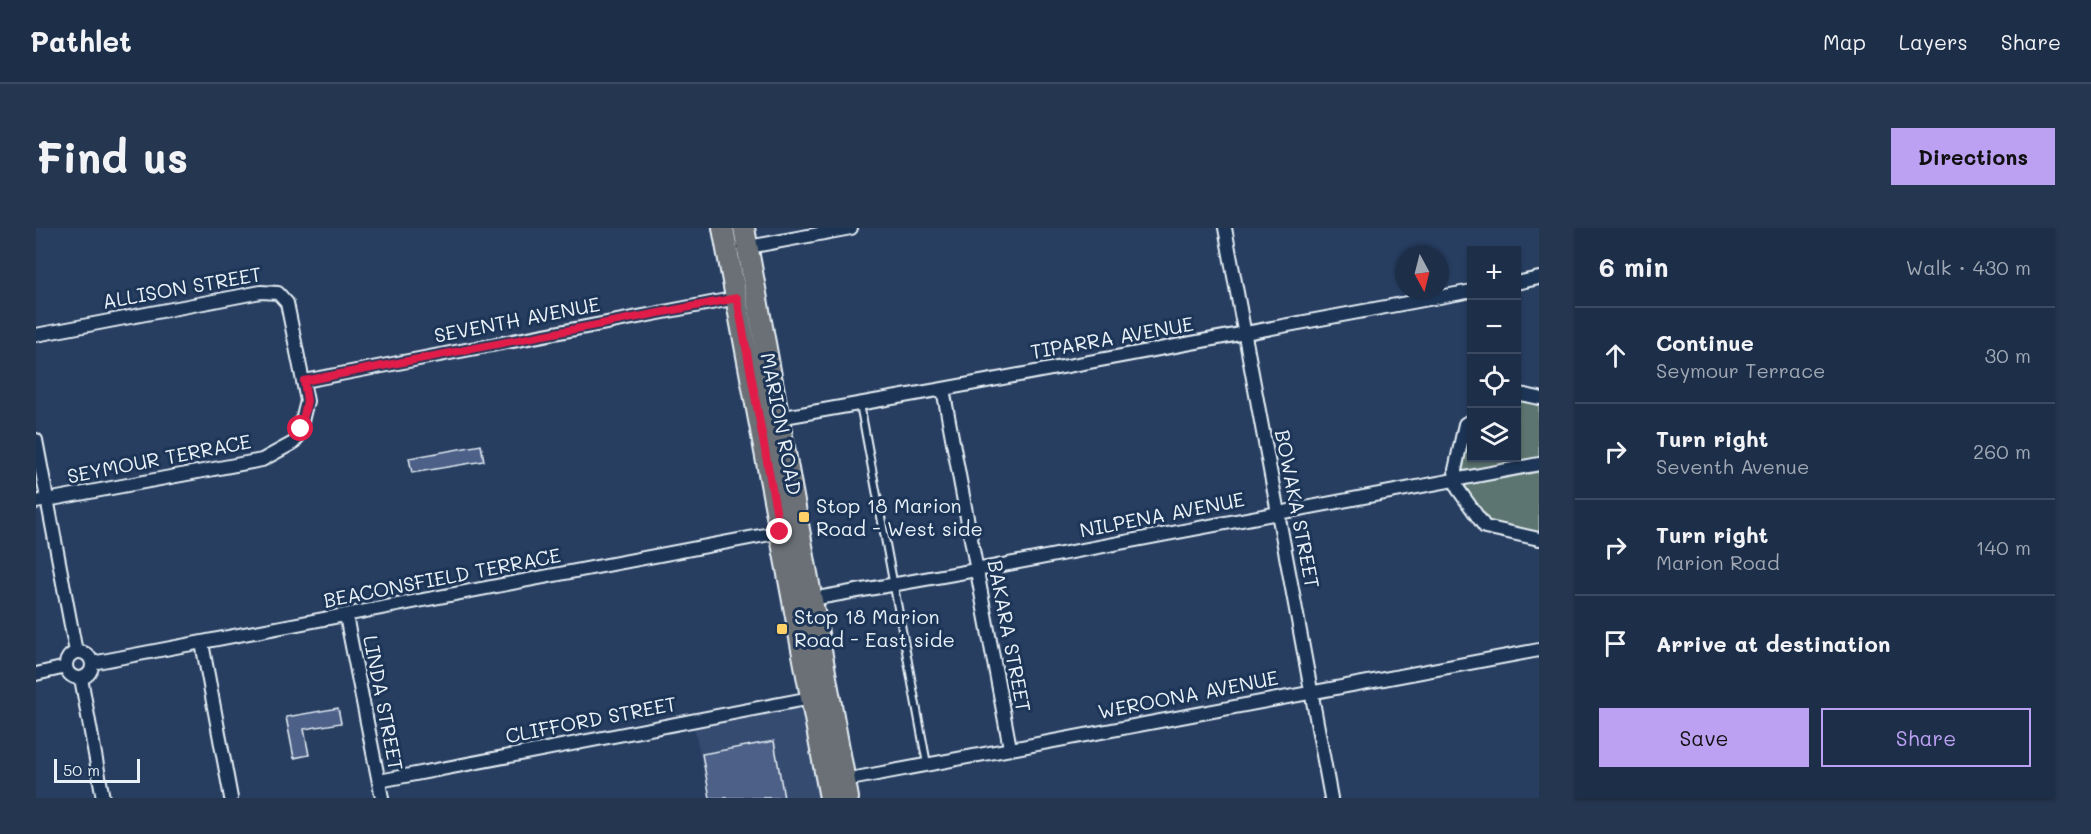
<!DOCTYPE html>
<meta charset="utf-8">
<style>
body{margin:0;font-family:Mali,sans-serif;background:#253650;color:#f1f3f6}
.controls{position:absolute;right:18px;top:18px;display:grid;overflow:hidden;border-radius:0px;box-shadow:0 2px 4px #0004}
.controls button{width:54px;height:54px;display:grid;place-items:center;padding:0;border:0;border-bottom:2px solid #3b4a61;background:#1d2e49;color:#f1f3f6;font:30px sans-serif}
.compass{position:absolute;left:1359px;top:18px;width:54px;height:54px;border-radius:50%;background:#1d2e49;box-shadow:0 2px 4px #0004;rotate:173deg}
.scale{position:absolute;left:18px;bottom:15px;width:86px;box-sizing:border-box;padding-left:6px;border:3px solid #e8f1f8;border-top:0;font-size:16px;line-height:21px;white-space:nowrap;color:#e8f1f8;-webkit-text-stroke:4px #1d3557;paint-order:stroke}
.stop{position:absolute;width:18px;height:18px;margin:-14px;border:4px solid #e11d48;border-radius:50%;background:#fff}
.stop.end{background:#e11d48;border-color:#fff;box-shadow:0 2px 6px #0008}
.list{margin:0;padding:0;list-style:none}
h2{display:flex;justify-content:space-between;align-items:center;height:78px;margin:0;padding:0 24px;font-size:26px}
h2 small{font-size:20px;font-weight:400;color:#a0a8b4}
.list li{display:grid;grid-template-columns:39px 1fr auto;gap:18px;align-items:center;box-sizing:border-box;height:96px;padding:0 24px;border-top:2px solid #3b4a61}
.list b{display:block;font-size:22px;white-space:nowrap}
.list p{margin:0;font-size:20px;white-space:nowrap;color:#a0a8b4}
.list em{font-size:20px;font-style:normal;color:#a0a8b4}
.actions{display:flex;gap:12px;padding:18px 24px}
.actions a{flex:1;padding:14px 0;border:2px solid #bca0f2;border-radius:0px;text-align:center;font-size:21px;color:#bca0f2}
.actions .main{background:#bca0f2;color:#111}
.icon{flex:none;width:33px;height:33px;fill:none;stroke:currentColor;stroke-width:2;stroke-linecap:round;stroke-linejoin:round}
.map{position:relative;flex:none;width:1503px;height:570px;overflow:hidden;border-radius:0px}
header{display:flex;align-items:center;gap:36px;box-sizing:border-box;height:84px;padding:0 30px;background:#1d2e49;border-bottom:2px solid #3b4a61}
header strong{font-size:28px}
nav{display:flex;gap:33px;margin-inline-start:auto;font-size:21px}
.intro{display:flex;align-items:center;justify-content:space-between;box-sizing:border-box;height:144px;padding:0 36px}
h1{margin:0;font-size:42px}
.button{padding:15px 27px;border-radius:0px;background:#bca0f2;color:#111;font-size:21px;font-weight:700}
main{display:flex;gap:36px;padding:0 36px}
aside{flex:1;background:#1d2e49;border-radius:0px;box-shadow:0 2px 4px #0004}
.map>svg:first-child{display:block}
</style>
<header>
<strong>Pathlet</strong>
<nav><a>Map</a><a>Layers</a><a>Share</a></nav>
</header>
<div class="intro"><h1>Find us</h1><a class="button">Directions</a></div>
<main>
<div class="map">
<svg width="1503" height="570" viewBox="0 0 1503 570">
<rect width="100%" height="100%" fill="#273e61"/>
<filter id="ink" filterUnits="userSpaceOnUse"><feTurbulence type="fractalNoise" baseFrequency=".0167" numOctaves="2"/><feDisplacementMap in="SourceGraphic" scale="12" xChannelSelector="R" yChannelSelector="G"/><feConvolveMatrix kernelMatrix="1 2 1 2 8 2 1 2 1" color-interpolation-filters="sRGB"/></filter>
<g filter="url(#ink)">
<path fill="#364b70" d="M776 476 792 570H674L657 495Z"/>
<path fill="#5c7470" stroke="#a2b2b4" stroke-width="1.5" d="M1481 173 1503 176V230L1427 243 1433 197 1435 196 1436 230H1480Z
M1503 244V305L1451 296 1429 257Z"/>
<path fill="#4d6188" stroke="#e8f1f8" stroke-width="1.5" d="M445 217 448 233 376 245 373 230Z
M302 480 305 495 268 501 273 527 258 530 250 489Z
M738 513 748 570H674L666 526Z"/>
<g fill="none" stroke-linecap="round" stroke-linejoin="round">
<g stroke="#e8f1f8" stroke-width="10">
<path id="service" d="M824 176 891 536"/>
</g>
<g stroke="#e8f1f8" stroke-width="16">
<path id="minor" d="M1189 0 1295 570
M707 20 815 0
M1480 55 1503 50
M0 107 225 64 242 65 251 75 271 173 262 209 257 215 226 232 0 274
M268 153 701 70
M907 161 974 520
M1480 165 1503 170
M737 191 907 161 1436 63
M1436 192 1429 196 1419 242 1420 252 1422 261 1449 299 1503 311
M0 212 40 424
M770 372 940 342 1503 236
M310 388 346 570
M166 415 195 570
M30 437a13 13 0 1 1 26 0a13 13 0 1 1-26 0Z
M56 435 750 303
M0 446 30 439
M45 450 67 570
M809 552 1503 422
M343 553 775 470"/>
</g>
<g stroke="#e8f1f8" stroke-width="24">
<path id="primary" d="M687 0 794 570
M708 0 812 570"/>
</g>
<use href="#service" stroke="#1d3557" stroke-width="6"/>
<use href="#minor" stroke="#1d3557" stroke-width="12"/>
<use href="#primary" stroke="#6b6f75" stroke-width="20"/>
</g>
</g>
<g fill="none" stroke-linecap="round" stroke-linejoin="round" filter="url(#ink)">
<path stroke="#e11d48" stroke-width="8" d="M265 201 271 173 268 153 701 70 744 304"/>
</g>
<g fill="#ffd166" stroke="#1d3557" stroke-width="2">
<rect x="762" y="283" width="12" height="12" rx="3"/>
<rect x="740" y="395" width="12" height="12" rx="3"/>
</g>
<g text-anchor="middle" stroke-width="6" stroke-linejoin="round" paint-order="stroke">
<g font-size="20" fill="#e8f1f8" stroke="#1d3557">
<text transform="translate(146 60) rotate(-10)" y="7">ALLISON STREET</text>
<text transform="translate(481 92) rotate(-11)" y="7">SEVENTH AVENUE</text>
<text transform="translate(1076 110) rotate(-10)" y="7">TIPARRA AVENUE</text>
<text transform="translate(745 196) rotate(79)" y="7">MARION ROAD</text>
<text transform="translate(123 231) rotate(-11)" y="7">SEYMOUR TERRACE</text>
<text transform="translate(1261 281) rotate(79)" y="7">BOWAKA STREET</text>
<text transform="translate(1126 287) rotate(-11)" y="7">NILPENA AVENUE</text>
<text transform="translate(406 350) rotate(-11)" y="7">BEACONSFIELD TERRACE</text>
<text transform="translate(973 408) rotate(79)" y="7">BAKARA STREET</text>
<text transform="translate(1152 467) rotate(-11)" y="7">WEROONA AVENUE</text>
<text transform="translate(347 475) rotate(79)" y="7">LINDA STREET</text>
<text transform="translate(555 492) rotate(-11)" y="7">CLIFFORD STREET</text>
</g>
<g font-size="20" fill="#e8f1f8" stroke="#1d3557" text-anchor="start">
<text x="780" y="285">Stop 18 Marion<tspan x="780" dy="23">Road - West side</tspan></text>
<text x="758" y="396">Stop 18 Marion<tspan x="758" dy="23">Road - East side</tspan></text>
</g>
</g>
</svg>
<div class="controls">
<button>+</button>
<button>−</button>
<button><svg class="icon" aria-label="locate" viewBox="0 0 24 24"><circle cx="12" cy="12" r="6"/><path d="M12 2v4M12 18v4M2 12h4M18 12h4"/></svg></button>
<button><svg class="icon" aria-label="layers" viewBox="0 0 24 24"><path d="M12 4l9 5-9 5-9-5zM3 14l9 5 9-5"/></svg></button>
</div>
<svg class="compass" viewBox="-18 -18 36 36"><path d="M0-13l5 13h-10z" fill="#e53935"/><path d="M0 13l5-13h-10z" fill="#a0a8b4"/></svg>
<div class="scale">50 m</div>
<div class="stop" style="left:265px;top:201px"></div>
<div class="stop end" style="left:744px;top:304px"></div>
</div>
<aside>
<h2>6 min<small>Walk · 430 m</small></h2>
<ul class="list">
<li><svg class="icon" aria-label="ahead" viewBox="0 0 24 24"><path d="M12 20V5M6 11l6-6 6 6"/></svg><div><b>Continue</b><p>Seymour Terrace</p></div><em>30 m</em></li>
<li><svg class="icon" aria-label="right" viewBox="0 0 24 24"><path d="M7 20v-9h11M14 6l5 5-5 5"/></svg><div><b>Turn right</b><p>Seventh Avenue</p></div><em>260 m</em></li>
<li><svg class="icon" aria-label="right" viewBox="0 0 24 24"><path d="M7 20v-9h11M14 6l5 5-5 5"/></svg><div><b>Turn right</b><p>Marion Road</p></div><em>140 m</em></li>
<li><svg class="icon" aria-label="arrive" viewBox="0 0 24 24"><path d="M6 21V4h12l-3 4 3 4H6"/></svg><div><b>Arrive at destination</b></div></li>
</ul>
<div class="actions"><a class="main">Save</a><a>Share</a></div>
</aside>
</main>
